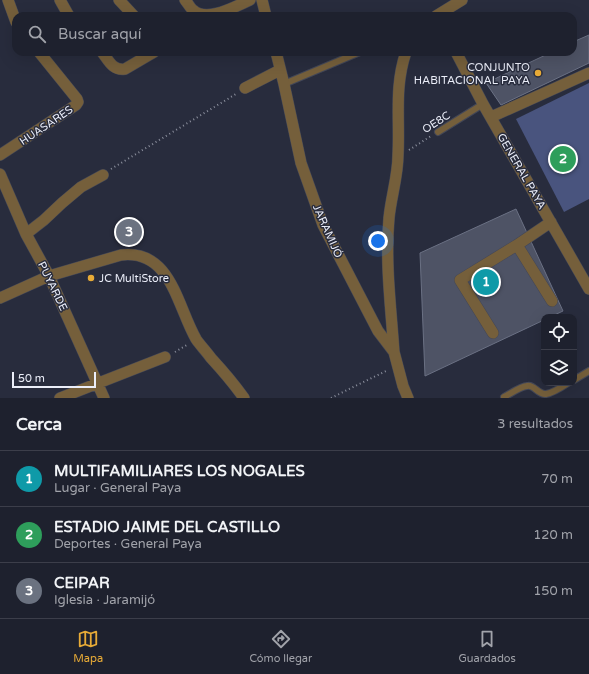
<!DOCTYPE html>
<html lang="es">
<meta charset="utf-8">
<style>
body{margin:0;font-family:"Varela Round",sans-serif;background:#2b2e3a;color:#f1f3f6}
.controls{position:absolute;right:12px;bottom:12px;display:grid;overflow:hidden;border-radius:8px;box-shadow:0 4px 16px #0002}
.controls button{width:36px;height:36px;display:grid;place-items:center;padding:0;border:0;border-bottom:1px solid #3c3e4a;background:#1e212e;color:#f1f3f6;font:20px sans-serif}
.scale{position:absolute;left:12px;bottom:10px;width:84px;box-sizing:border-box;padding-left:4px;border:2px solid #ebeef9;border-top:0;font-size:11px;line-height:14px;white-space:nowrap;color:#ebeef9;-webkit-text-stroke:3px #282c3d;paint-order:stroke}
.you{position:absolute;left:378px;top:241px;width:14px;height:14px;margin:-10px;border:3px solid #fff;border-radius:50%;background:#1a73e8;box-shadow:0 0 0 6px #1a73e833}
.badge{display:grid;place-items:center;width:26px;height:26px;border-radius:50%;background:#e8ab37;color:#fff;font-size:13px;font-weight:700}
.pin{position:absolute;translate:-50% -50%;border:2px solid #fff;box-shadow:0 1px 4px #0006}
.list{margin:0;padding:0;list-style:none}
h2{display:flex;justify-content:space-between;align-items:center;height:52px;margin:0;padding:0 16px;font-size:17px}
h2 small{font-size:13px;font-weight:400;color:#a1a3aa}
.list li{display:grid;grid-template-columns:26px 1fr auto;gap:12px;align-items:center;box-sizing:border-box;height:56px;padding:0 16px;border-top:1px solid #3c3e4a}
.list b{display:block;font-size:15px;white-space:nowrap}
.list p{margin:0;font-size:13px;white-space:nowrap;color:#a1a3aa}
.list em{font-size:13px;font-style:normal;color:#a1a3aa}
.icon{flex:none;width:22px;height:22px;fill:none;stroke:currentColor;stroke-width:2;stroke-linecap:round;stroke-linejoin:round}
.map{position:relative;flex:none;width:589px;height:398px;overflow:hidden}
.search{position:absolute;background:#1e212e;box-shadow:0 4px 16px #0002;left:12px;right:12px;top:12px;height:44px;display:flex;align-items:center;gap:10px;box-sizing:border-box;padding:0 14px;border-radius:12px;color:#a1a3aa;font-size:15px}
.sheet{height:220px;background:#1e212e}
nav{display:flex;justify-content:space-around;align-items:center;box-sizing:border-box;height:56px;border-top:1px solid #3c3e4a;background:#1e212e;font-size:11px;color:#a1a3aa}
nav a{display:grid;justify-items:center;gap:2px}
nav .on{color:#e8ab37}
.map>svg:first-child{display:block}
</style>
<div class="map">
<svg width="589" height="398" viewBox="0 0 589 398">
<rect width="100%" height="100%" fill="#282c3d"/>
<path fill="#49547e" d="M589 83V199L564 212 516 119Z"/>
<path fill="#4e5365" stroke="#6b7184" d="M589 35V63L501 105 486 83 552 52H573V42Z
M516 209 563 311 550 317H544V320L425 376 420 253Z"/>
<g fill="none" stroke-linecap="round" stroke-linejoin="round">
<g stroke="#434757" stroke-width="8">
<path id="service" d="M284 84 360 52
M438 132 483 104
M574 380 589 371
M504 397C510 394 521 386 527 386 534 384 538 395 546 394 553 393 562 387 568 383"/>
</g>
<g stroke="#434757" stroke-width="12">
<path id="minor" d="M8 0 16 22
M60 0 69 16
M119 0 134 16
M185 0C188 3 190 8 193 10 207 23 236 6 250 0
M262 0 266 16
M436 16 462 0
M102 52C109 61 113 71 125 69L154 52
M276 52 284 84 301 163 323 225 378 331 394 352 403 386 408 398
M456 52 483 104 589 289
M245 88 280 70
M491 117 589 73
M0 155 76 105 78 102 77 99 39 52
M0 174 26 234 49 276 104 398
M551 222 517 245 552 301
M26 234 44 220 62 203 81 187 103 175
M0 298 49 276 121 255C171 249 177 306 196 339 200 345 206 351 211 358 223 371 234 384 244 398
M493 333 460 280 517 245
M394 352C391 308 385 262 389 218 391 197 398 176 398 155 400 119 394 87 406 52
M60 398 165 357"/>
</g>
<path stroke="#8b8f9d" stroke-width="2" stroke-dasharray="1 3" stroke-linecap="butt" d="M409 150 431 136
M111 169 236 94
M175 352 187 345
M331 398 388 370"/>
<use href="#service" stroke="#755f3b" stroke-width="6"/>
<use href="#minor" stroke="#755f3b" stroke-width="11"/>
</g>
<g fill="#e8ab37" stroke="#282c3d" stroke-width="1.5">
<circle cx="538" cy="73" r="4"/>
<circle cx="91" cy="278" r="4"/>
</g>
<g text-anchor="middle" stroke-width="3" stroke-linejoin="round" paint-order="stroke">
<g font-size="11" fill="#ebeef9" stroke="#282c3d" text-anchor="end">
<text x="530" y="71">CONJUNTO<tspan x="530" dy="13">HABITACIONAL PAYA</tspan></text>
<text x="99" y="282" text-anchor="start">JC MultiStore</text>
</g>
<g font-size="11" fill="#ebeef9" stroke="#282c3d">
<text transform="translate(436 122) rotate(-32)" y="4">OE8C</text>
<text transform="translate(46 125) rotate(-34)" y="4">HUASARES</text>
<text transform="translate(522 171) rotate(60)" y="4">GENERAL PAYA</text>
<text transform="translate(328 231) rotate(66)" y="4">JARAMIJÓ</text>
<text transform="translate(53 286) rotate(64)" y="4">PUYARDE</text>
</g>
</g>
</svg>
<div class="controls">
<button><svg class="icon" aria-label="locate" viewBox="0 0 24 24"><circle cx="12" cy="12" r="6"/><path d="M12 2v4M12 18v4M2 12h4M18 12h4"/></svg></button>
<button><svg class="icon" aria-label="layers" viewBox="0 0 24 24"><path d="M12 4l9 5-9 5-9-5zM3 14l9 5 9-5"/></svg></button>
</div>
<div class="scale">50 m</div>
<div class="you"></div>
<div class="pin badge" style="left:486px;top:282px;background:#0f9aa8">1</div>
<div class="pin badge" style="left:563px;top:159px;background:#2e9e5b">2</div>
<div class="pin badge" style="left:129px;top:232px;background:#6b7280">3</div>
<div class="search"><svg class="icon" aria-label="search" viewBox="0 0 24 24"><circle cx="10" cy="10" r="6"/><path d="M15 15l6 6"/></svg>Buscar aquí</div>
</div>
<section class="sheet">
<h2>Cerca<small>3 resultados</small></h2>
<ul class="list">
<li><span class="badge" style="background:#0f9aa8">1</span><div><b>MULTIFAMILIARES LOS NOGALES</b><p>Lugar · General Paya</p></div><em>70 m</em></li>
<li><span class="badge" style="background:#2e9e5b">2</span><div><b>ESTADIO JAIME DEL CASTILLO</b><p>Deportes · General Paya</p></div><em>120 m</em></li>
<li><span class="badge" style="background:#6b7280">3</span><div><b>CEIPAR</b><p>Iglesia · Jaramijó</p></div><em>150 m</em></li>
</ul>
</section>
<nav>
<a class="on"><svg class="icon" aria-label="map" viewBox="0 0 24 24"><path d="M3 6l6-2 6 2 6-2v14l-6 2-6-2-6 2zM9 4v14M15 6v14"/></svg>Mapa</a>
<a><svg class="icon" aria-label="directions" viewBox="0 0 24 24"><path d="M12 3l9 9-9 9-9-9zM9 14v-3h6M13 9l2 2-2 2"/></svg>Cómo llegar</a>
<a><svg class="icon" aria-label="saved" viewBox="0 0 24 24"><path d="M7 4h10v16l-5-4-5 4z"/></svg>Guardados</a>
</nav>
